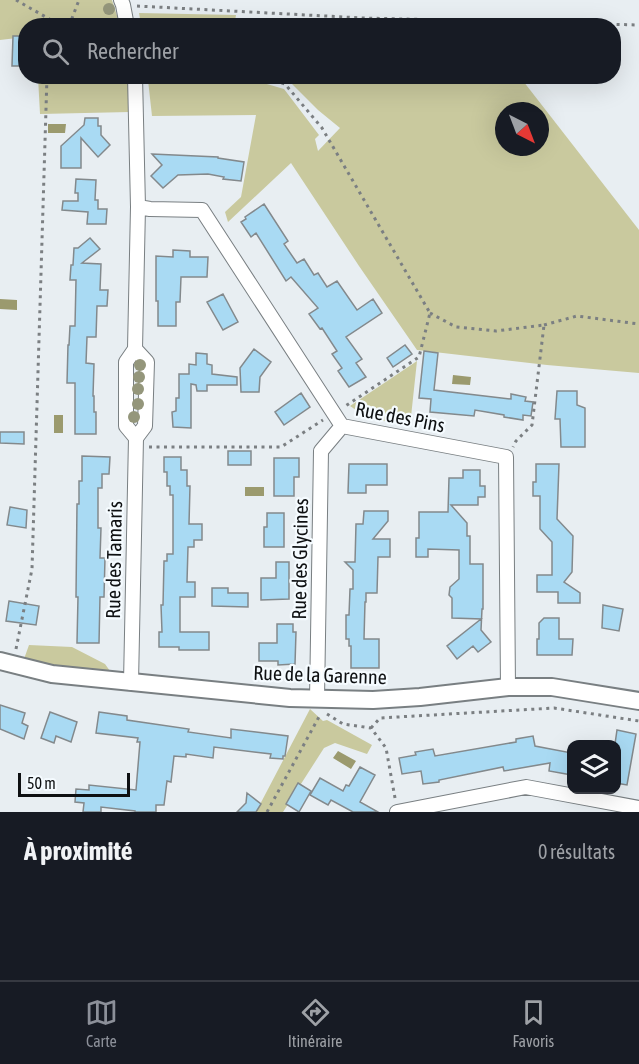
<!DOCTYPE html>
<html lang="fr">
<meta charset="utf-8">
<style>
body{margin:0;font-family:"Asap Condensed",sans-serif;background:#242831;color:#f1f3f6}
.controls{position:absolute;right:18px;bottom:18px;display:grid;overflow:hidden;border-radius:12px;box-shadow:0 6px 24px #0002}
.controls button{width:54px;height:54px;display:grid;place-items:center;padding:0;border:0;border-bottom:2px solid #363941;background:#171b24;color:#f1f3f6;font:30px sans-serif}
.compass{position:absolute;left:495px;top:102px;width:54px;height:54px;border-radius:50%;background:#171b24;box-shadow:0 6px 24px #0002;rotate:138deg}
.scale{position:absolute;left:18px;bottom:15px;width:112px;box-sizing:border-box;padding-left:6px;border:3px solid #0e1012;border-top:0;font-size:16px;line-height:21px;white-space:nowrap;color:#0e1012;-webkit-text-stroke:4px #f5fbff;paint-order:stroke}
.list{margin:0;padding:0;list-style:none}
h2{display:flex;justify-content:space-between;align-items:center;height:78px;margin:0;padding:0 24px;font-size:26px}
h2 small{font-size:20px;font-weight:400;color:#9ea1a6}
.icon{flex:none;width:33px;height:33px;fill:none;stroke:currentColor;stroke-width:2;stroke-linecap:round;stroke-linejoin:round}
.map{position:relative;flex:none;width:639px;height:812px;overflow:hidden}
.search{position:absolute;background:#171b24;box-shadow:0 6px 24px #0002;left:18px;right:18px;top:18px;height:66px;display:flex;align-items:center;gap:15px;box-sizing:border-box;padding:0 21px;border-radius:24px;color:#9ea1a6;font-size:22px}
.sheet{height:168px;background:#171b24}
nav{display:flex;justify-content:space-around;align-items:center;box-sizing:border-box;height:84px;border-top:2px solid #363941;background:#171b24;font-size:16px;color:#9ea1a6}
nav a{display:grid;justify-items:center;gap:3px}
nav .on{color:#8c9099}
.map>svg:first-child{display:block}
</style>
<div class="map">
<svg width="639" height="812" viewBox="0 0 639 812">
<rect width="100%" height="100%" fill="#e8eef2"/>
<path fill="#c9c99e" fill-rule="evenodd" d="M0 0H112L120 25 26 26 25 37 0 40Z
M139 13 236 15 235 21 283 25H141Z
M38 77H130V112L40 114Z
M285 77H520L639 230V373L547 365 417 350 359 266 291 163 228 222 225 212 241 197 256 115 152 116 148 80 218 79 260 82 284 89 319 135 315 139 318 151 340 128 318 110ZM504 111H540V147H504Z
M417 361 410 426C388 422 369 420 350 406Z
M29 645 72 647 105 664 110 671 62 669 24 659Z
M310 709 323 721 327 720 372 745 367 754 335 743 324 748 283 812H256Z"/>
<path fill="#9b9a6e" d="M48 124H66L65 133H48Z
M0 299 17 300V310L0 309Z
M453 375 471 377 470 385 452 384Z
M54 415H63V433H54Z
M245 487H264V496H245Z
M338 751 356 761 351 769 333 758Z"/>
<path fill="#a9daf3" stroke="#83898c" stroke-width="1.5" d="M13 36H26V66H12Z
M85 118H98V126H101V135L110 145 98 157 81 138V168H61V146L84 125Z
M152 154 218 157V158L244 162 241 181 223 179 224 177 208 174 178 175 163 188 151 176 162 165Z
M76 179 96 180 95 200H98V209H107L106 224H87L88 212 62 210 63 201H78V193H75Z
M264 204 288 241 284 244 297 263 304 259 314 275 318 273 327 287 337 281 357 310 373 299 382 313 346 337 362 359 356 363 366 377 349 387 338 371 342 368 332 354 337 351 322 328 320 329 309 314 318 308 291 277 286 281 256 233 251 237 241 222 246 219 245 217Z
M90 238 100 249 82 263 101 264 100 290H108L107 306H97L96 337H87L86 363 94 364 93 396H94V412H96V434H75V383H67L68 345H69L70 326H75L76 280H70L71 265H73L74 248H78Z
M173 250 190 251V257H208L207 277H181L180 302H176V326H158V301H156V256L173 257Z
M223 294 238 322 223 330 207 302Z
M405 345 412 354 393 367 387 358Z
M254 349 271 362 260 377 259 392H241L240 368Z
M424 351 438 353 434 390 511 399V394L526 397 525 401 533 402 531 416 523 415V420L504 417V415L475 410 474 416 430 412 431 399 419 398Z
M196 353 207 354V364L212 365V374L237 377V385H207V391H197L196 385 191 384V428L173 427 172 412 176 411V398H179V374H189V364L196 365Z
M557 391H577V405L585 408V447H561L560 419H555Z
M301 393 310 407 284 425 275 412Z
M0 432H24V444L0 443Z
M228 451H251V465H228Z
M82 456 110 457 109 474H102V488H98V528H101L100 558H105L104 597H100L99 643H77L78 597H76L77 504H79V481H82Z
M164 457H181V470H187V486H190L189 524H202V540H194V547H188L187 582H195V597H180V632H209V650H179V647H159V632H162L161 605H163L164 561H167V554H173V495H170V486H167V472H164Z
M274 458H299V477H294V496H274Z
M349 464H387V485H366V493H348Z
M536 464H559L557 519 573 536 572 572 564 582 580 593V603H558V592H537V575H552V542L540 529V496H533V482H536Z
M463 470H480V486H485V497H478V505H451L467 523V536H470V564H483V609H482L481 630 491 642 478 652 473 646 457 659 447 646 481 619 452 618V598L449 595 450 587 459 579V550L428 549V557H416V538H419V512H448L449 478H463Z
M10 507 27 510 26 528 7 525Z
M364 511H388V521L373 539H390V557H378L377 593H366V602H365L364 639H379V668H351V646H349V639H346V615H349L350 589H353V570L345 562H355L356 524H363Z
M267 513H284V547H264V527H267Z
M276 562H289V599L261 600V578H276Z
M212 588H228V593H248V607L212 606Z
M9 601 39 606 36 625 6 621Z
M603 605 623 609 619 631 602 628Z
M544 618H559V639H573L572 655H537V639H539V623Z
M277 624H293V632H296L295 664 278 665V661H259V643H277Z
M0 705 25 713 22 723 28 726 24 739 0 729Z
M50 712 77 722 71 742 56 736 54 743 41 738Z
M99 712 127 716V720L189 729 188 732 231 738V729L288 736 285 756H283V759L270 758 271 754 214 747 213 758 186 754V757L174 756 171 782 167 781 164 805H156V812H135V811L101 807V812H83L84 803 75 802 76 789 89 790V785L136 790 140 742H137L138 738 96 733Z
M617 730 636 734 627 785 616 783V744H615Z
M533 736 535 746 572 753V775L549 771 550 763 504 771 503 767 439 780V782L423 784 421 771 402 774 399 758 416 755 415 752 433 749 435 756 516 742V739Z
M360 767 375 775 360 802 378 812H353L331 800 328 805 310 795 320 778 343 791 346 785 349 786Z
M298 783 311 791 299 812 286 804Z
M247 793 261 804 256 812H237L246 803Z"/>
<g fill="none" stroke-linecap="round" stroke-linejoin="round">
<g stroke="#797f82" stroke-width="16">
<path id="minor" d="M121 0 123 5 127 26
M138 207 150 209 202 210 342 426 506 457 508 687
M135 349 147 362 145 426 136 438
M131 683 136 438 126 426V362L135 349 138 207 135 76
M317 699 321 451 342 426
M397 812 526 787 639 808"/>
</g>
<g stroke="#797f82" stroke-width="20">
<path id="tertiary" d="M0 661 52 674 290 698 373 700 420 697 508 687H552L639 701"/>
</g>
<path stroke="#7b7f82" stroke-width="3" stroke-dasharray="3 4.5" stroke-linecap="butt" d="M16 0 51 20 55 26
M137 6 363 18 639 25
M69 26 79 0
M260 76 285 84 322 128 430 313 419 357 344 407
M430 313 456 327 496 331 544 325 532 425 516 441 513 447
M544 325 577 316 639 324
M149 447H281L323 420
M16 649 32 569 47 76
M327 714 343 724 371 728 386 748 395 798
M371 728 380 718 554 708 639 721
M267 812 320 715"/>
<use href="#minor" stroke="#fff" stroke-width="14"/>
<use href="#tertiary" stroke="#fff" stroke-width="16"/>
</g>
<g fill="#94967b">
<circle cx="109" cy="9" r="6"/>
<circle cx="140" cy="365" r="6"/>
<circle cx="139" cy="377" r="6"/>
<circle cx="138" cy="389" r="6"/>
<circle cx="138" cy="404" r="6"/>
<circle cx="134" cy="417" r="6"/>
</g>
<g text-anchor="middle" stroke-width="4.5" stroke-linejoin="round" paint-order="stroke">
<g font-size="20" fill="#0e1012" stroke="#f5fbff">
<text transform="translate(400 417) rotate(11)" y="7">Rue des Pins</text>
<text transform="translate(300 559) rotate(-89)" y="7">Rue des Glycines</text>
<text transform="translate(114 560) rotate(-89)" y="7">Rue des Tamaris</text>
<text transform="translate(320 675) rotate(2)" y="7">Rue de la Garenne</text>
</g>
</g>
</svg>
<div class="controls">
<button><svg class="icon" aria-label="layers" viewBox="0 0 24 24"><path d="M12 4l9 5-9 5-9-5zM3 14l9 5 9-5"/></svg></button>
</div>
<svg class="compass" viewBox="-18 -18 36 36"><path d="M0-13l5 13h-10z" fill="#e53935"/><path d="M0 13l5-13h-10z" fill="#9ea1a6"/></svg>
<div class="scale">50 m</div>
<div class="search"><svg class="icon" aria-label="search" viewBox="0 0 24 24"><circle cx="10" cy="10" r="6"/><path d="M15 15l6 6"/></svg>Rechercher</div>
</div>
<section class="sheet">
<h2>À proximité<small>0 résultats</small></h2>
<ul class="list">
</ul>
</section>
<nav>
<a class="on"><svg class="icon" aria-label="map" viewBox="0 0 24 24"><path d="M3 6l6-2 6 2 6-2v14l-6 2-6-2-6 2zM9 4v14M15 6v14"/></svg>Carte</a>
<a><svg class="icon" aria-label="directions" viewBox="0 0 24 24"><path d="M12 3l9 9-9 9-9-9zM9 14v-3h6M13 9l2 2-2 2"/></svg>Itinéraire</a>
<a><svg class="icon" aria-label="saved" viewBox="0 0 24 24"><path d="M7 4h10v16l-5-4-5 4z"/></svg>Favoris</a>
</nav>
